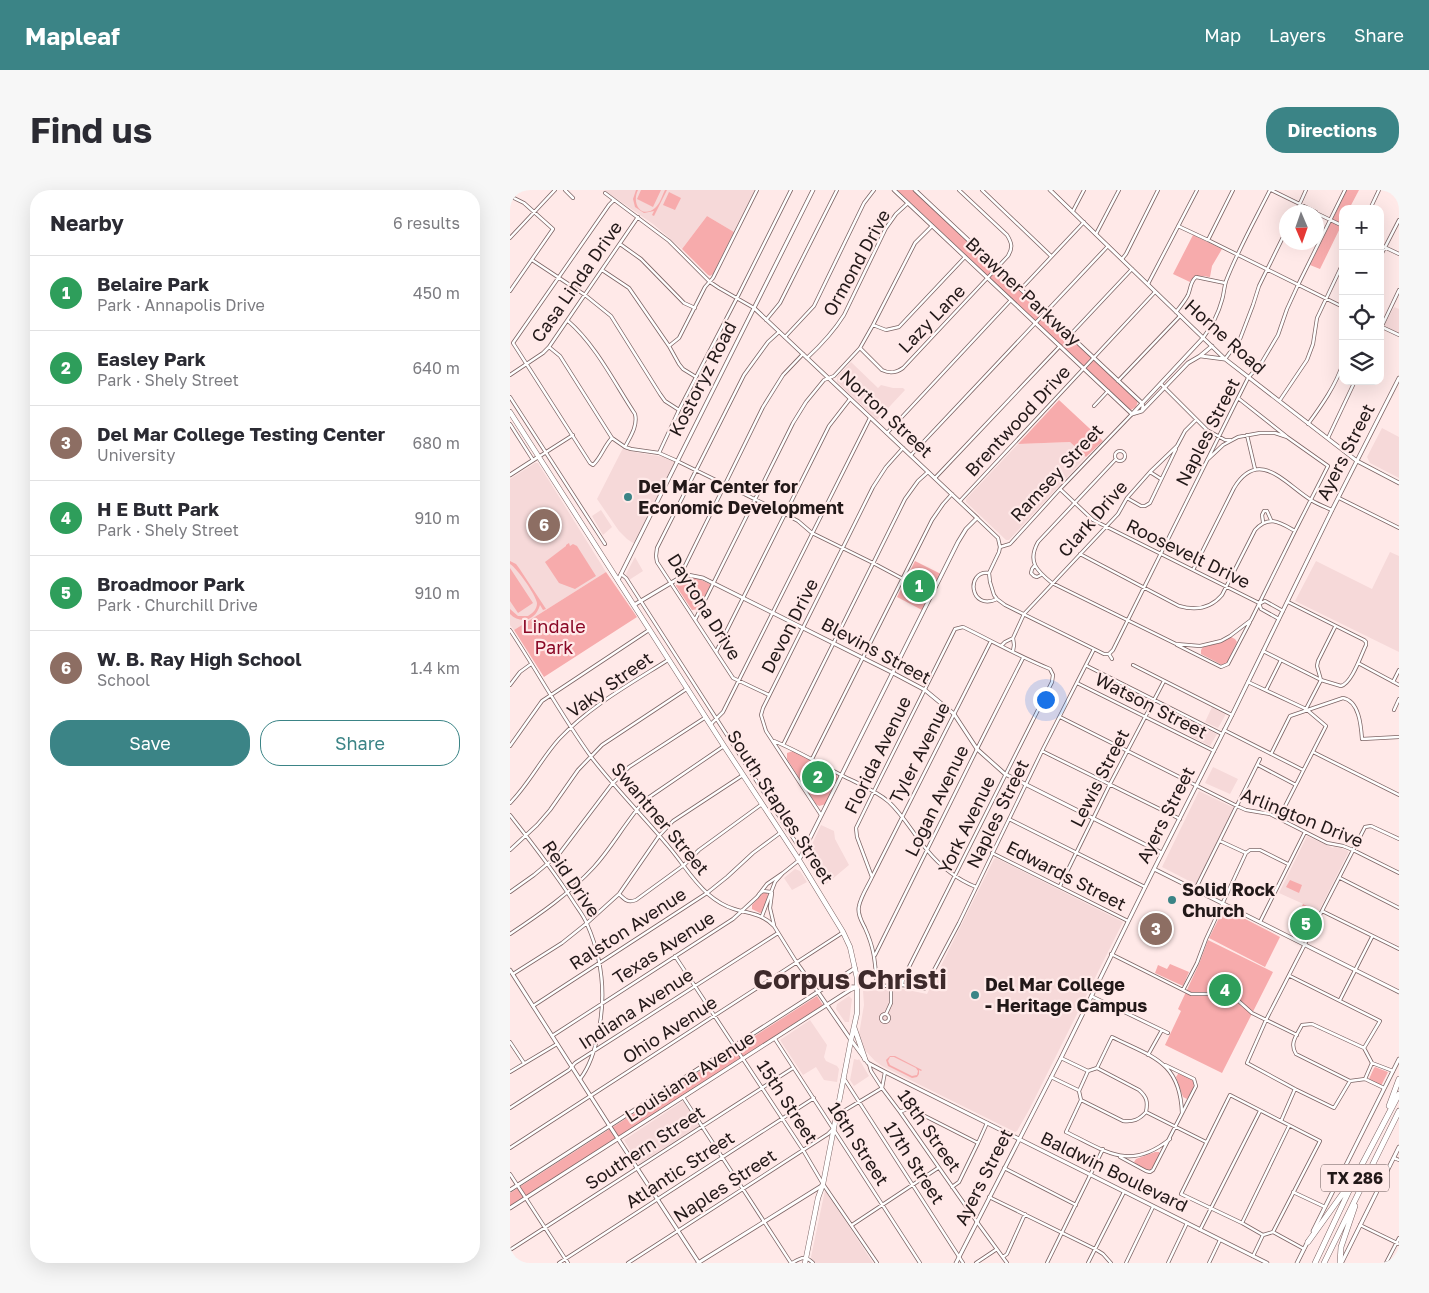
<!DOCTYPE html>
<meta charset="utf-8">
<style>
body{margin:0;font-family:"Golos Text",sans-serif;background:#f7f7f7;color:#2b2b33}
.controls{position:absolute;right:15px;top:15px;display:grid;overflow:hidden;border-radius:10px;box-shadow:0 5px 20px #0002}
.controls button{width:45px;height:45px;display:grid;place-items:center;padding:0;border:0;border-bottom:1px solid #e1e1e2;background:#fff;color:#2b2b33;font:25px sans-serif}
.compass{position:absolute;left:769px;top:15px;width:45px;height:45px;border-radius:50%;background:#fff;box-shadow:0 5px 20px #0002;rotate:178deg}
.you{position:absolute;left:535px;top:509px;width:18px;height:18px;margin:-12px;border:4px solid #fff;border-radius:50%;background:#1a73e8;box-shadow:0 0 0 8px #1a73e833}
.badge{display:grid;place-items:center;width:32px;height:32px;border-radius:50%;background:#3b8486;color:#fff;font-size:16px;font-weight:700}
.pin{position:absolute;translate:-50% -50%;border:2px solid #fff;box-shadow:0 1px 5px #0006}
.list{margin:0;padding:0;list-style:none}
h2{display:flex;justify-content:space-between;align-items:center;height:65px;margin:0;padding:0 20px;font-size:21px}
h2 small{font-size:16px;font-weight:400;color:#7c7c81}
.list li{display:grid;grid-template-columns:32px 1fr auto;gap:15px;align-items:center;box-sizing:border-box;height:75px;padding:0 20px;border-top:1px solid #e1e1e2}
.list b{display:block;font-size:19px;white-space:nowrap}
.list p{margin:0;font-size:16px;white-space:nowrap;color:#7c7c81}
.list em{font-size:16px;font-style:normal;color:#7c7c81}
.actions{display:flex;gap:10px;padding:15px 20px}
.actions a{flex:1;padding:11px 0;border:1px solid #3b8486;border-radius:20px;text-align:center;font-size:18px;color:#3b8486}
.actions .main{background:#3b8486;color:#fff}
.icon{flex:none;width:28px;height:28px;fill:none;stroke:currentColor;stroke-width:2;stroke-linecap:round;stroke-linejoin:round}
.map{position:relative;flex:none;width:889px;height:1073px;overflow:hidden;border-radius:20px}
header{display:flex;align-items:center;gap:30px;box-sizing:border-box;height:70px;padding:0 25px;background:#3b8486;color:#fff}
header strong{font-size:24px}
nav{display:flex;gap:28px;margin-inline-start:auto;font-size:18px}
.intro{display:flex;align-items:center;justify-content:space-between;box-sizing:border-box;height:120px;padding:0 30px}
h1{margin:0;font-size:35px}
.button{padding:12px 22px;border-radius:20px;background:#3b8486;color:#fff;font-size:18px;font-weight:700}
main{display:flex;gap:30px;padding:0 30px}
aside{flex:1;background:#fff;border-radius:20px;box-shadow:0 5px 20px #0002}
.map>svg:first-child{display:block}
</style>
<header>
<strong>Mapleaf</strong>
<nav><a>Map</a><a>Layers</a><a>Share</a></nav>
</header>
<div class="intro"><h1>Find us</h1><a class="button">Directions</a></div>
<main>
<aside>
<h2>Nearby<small>6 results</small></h2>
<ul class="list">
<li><span class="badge" style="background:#2e9e5b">1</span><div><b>Belaire Park</b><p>Park · Annapolis Drive</p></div><em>450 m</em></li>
<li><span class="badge" style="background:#2e9e5b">2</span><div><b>Easley Park</b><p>Park · Shely Street</p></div><em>640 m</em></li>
<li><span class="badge" style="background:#8d6e63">3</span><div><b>Del Mar College Testing Center</b><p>University</p></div><em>680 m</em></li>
<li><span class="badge" style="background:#2e9e5b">4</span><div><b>H E Butt Park</b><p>Park · Shely Street</p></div><em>910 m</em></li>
<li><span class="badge" style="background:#2e9e5b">5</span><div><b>Broadmoor Park</b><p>Park · Churchill Drive</p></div><em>910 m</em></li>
<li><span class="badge" style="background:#8d6e63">6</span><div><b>W. B. Ray High School</b><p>School</p></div><em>1.4 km</em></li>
</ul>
<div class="actions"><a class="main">Save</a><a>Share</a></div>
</aside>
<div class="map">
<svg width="889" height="1073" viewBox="0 0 889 1073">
<rect width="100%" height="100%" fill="#ffe9e8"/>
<path fill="#f6d9d9" d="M94 0H245L224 42 197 26 172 59 143 34Z
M884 117 889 119V143L875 136V134Z
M341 172 368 198 371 195 383 198H393L395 200 367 230 327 192V187Z
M872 238 889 247V288L860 273 857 267Z
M560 252 576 267 499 350H496L456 312V309L508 254Z
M113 258 124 262 154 267 164 271 165 273 125 352 123 353 117 349 109 341 87 309Z
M25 273H28L96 382 4 440 0 435V289Z
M91 320 102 337 93 345 82 326Z
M880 362 889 366V462L785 411 806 371 862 399Z
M125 367 133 381 119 390 116 384Z
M702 517 716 524 708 538 695 532Z
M686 534 707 544 700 556 680 546Z
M703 577 728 589 720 604 695 593Z
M689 601 724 618 687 695 652 677Z
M311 635 324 641 325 649 339 675 314 696 296 667Z
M797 646 823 658 824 657 831 658 838 661V663L809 721 769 703Z
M486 668 613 732 519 920 507 941 505 942 372 876 365 871 354 859 349 844 354 815 353 801 393 799 417 804 484 669Z
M285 679 290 681 297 692 282 700 274 688Z
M339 806 342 809 339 832H335L326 819 327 814Z
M300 830 317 855 314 867 316 871 327 876 329 879 327 892 314 890 306 877 293 885 270 850Z
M344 869 348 870 349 869 359 886 344 896 340 890Z
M173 911 190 935 129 974 114 950Z
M315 1000 363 1073H305L301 1067Z"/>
<path fill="#f7abac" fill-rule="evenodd" d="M126 0H128C121 14 132 29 145 18 150 14 152 6 155 0H157L144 26 142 25 144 21 134 23 125 17 123 9Z
M131 0H151L143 17 127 9Z
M387 0H403L628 211 626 217 621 220 619 219Z
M837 0H849L839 19H833V32L810 79 800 75Z
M159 2 171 8 165 20 153 15Z
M197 26 224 42 203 84 200 86 198 85 172 59Z
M683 45 712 59 702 76 700 87C692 86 685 84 680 92L663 84Z
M549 210 593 251 576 267 560 252 508 254Z
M59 353 60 356 63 354 67 356 86 386 65 399 49 393 35 372 56 356V355Z
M0 371 6 374 9 378 36 419 33 420 30 415C26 430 11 435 0 424V419L8 426H18C23 423 27 419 27 413 26 405 7 378 0 374Z
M405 371 431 384 412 420 387 407Z
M0 378 23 413 8 423 0 411Z
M96 382 127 427 34 487 4 440Z
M181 387 187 388 200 394V396L189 419 182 420 166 396C167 388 175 388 181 387Z
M721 447 725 449 727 452 717 473 712 475 691 464V460L693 457 713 452Z
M283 561 326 583 328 589 316 614 309 616 306 614 277 569V563Z
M780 690 792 695 789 703 776 697Z
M254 702 257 703 258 705 253 722 250 723 242 719V715Z
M793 714 810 722 794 753 782 747 792 729 787 726Z
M714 718 770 747 755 777 699 748Z
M698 750 763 782 712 883 655 855 671 821 668 819 689 774Z
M660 774 679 782 673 796 645 783 648 775 657 779Z
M307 806 313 815 0 1017V1003Z
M380 866H385L412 880 411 881 409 880V884L407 887 402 888 378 876 376 870ZM380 867H384L406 878 408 881 407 885 402 886 380 875 378 871Z
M865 877 878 882 871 896 859 889 864 878Z
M668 884C686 884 688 897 677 909L673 907 666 887Z
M645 962H649L650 965C643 980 640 986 624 972L626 969Z"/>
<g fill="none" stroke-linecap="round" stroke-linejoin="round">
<g stroke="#7c6464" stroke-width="4">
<path id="street" d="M55 0 63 8
M472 0 541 66
M761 0 806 22
M95 3 159 51 200 92 209 98 244 118
M0 6 14 13 43 39 0 101
M860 19 869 0
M563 21 574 0
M786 22 796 0
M806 23 833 36
M668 36 698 50 833 117
M586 44 609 0
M0 48 45 0
M698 50 723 0
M110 54 131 69 174 113 185 118
M870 55 889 64
M870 67 889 30
M612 69 616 64 648 0
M22 70 75 105 101 126 150 204 155 211 169 220
M92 80 119 98 159 156 169 174 173 179 186 187
M638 94 687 0
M511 99 574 32
M666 122C670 117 675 111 678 105 681 98 680 92 686 87L715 93
M256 130 270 113 327 0
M58 131C86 155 105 194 125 224 128 236 120 247 115 257
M363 135 376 140 389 137 455 67
M872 137 889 145
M870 140 889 100
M560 145 622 79
M275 147 304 116 354 13 364 0
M693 148C702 136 708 125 712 110 714 104 714 97 716 91 728 60 745 30 760 0
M159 156 169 148 195 97 203 88 247 0
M39 157 50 166 102 248 115 257 121 259 149 263 165 270 275 324 288 331 302 343 363 373 393 389
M350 158 372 180C380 184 386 183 393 178L498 66C503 58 502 53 497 45L449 0
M297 168C311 155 324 141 334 125L376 38 386 24 398 13
M715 169 730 149 743 115 749 96 776 41
M0 185 33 163 39 157 128 27
M608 191 670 126
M651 194 697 240 715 250H720
M0 207 95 354
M728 208 776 246
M770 210 797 170 803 154 807 128 833 73
M584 216 598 201
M0 234 23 270
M798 234C812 215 826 195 833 173
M377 243 501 110
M737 245 745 279
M102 248C94 256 91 268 83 275L80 273 3 153 99 15 104 10
M818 248 845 191
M605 266a5 5 0 1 1 10 0a5 5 0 1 1-10 0Z
M149 263 169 220 227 108 281 0
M401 265 598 56
M30 266 63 245
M606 269 528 352C517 372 527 381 542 393L666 454 690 456 711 451 720 446 741 430 785 341 818 276 777 247 765 243H750L728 247 713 255 697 270
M640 282 651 289
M425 288 550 156
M550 299 583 330 749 413 751 419 769 429
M617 308 631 316H635L640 313 666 259
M829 308 889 338
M450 311 645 102
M467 328 488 348 490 357 489 362 479 383 480 392 484 405 487 409 495 415 584 459 594 464H599
M753 332 752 325 754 321H757L761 330
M490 357 500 354 550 299 622 224
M570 364 669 416C686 421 701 418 712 405L745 340C759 325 769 332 785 341
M525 375 522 379 521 383 524 386 527 387 531 385
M683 380 724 298C749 257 775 294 801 310 807 314 815 317 822 320
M479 383C455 380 460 422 487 409
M111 384 116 388 287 654 297 656
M171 387V384L253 217 273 185 293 164
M751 413 755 411 773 421
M185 430 283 233 296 212 314 190 324 186 350 158 363 135 405 53 422 36
M0 440C28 482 52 527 82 568 106 599 134 627 159 657 172 672 182 690 198 704 205 710 214 716 224 719 240 724 251 723 264 736L287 773 308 802
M492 455 495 452 503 448
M667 455 711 477 718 474 740 432
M503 461 504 455 503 448 514 424 608 324 617 308 640 282 667 256 675 241 686 230
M753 461 811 490 831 496C842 493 851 465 856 455V452L854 450 778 412
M206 462 319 236 340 209
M599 464 603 460 728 208 738 188 752 172 768 145 777 119 788 95 835 0
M599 464 602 469
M848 473 889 495
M623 475 722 525
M577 476 712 544
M738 492 796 519 816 536 769 628
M883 492 889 480
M567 493 704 561
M0 495 10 482 21 474
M756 500 771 470
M259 505 223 488 147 372 146 366 147 358 234 185 258 152 269 142
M796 519 811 490 807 476 808 471 825 437
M884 520 889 509
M550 527 727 616 736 620 760 624 817 653 833 656 843 660 889 683
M201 534 213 522 360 228
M714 540 793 580
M264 551C288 561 310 574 333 586 349 594 365 600 379 612 394 626 404 645 417 660 431 677 446 689 466 697
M273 555 395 309 408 291 418 282
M0 556 32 511 139 440
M532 561 670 629
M803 562 889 605
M761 564 780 526 833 508C849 511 851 535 852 549L889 547
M302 569 422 330 433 314 442 304
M748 575 786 595
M0 613C19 594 31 569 49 549 80 516 120 494 158 470
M0 625C22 653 44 681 63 711 68 719 74 726 77 734 92 768 96 803 89 839 86 856 81 875 70 889
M311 625 256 541 251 525 253 518 363 297 376 277 393 258
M499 629 635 697
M710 651 736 663 740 660H750L778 674
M0 660 27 635 40 620 68 580 92 555 178 498
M482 663 618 731
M362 687 481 451
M830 688 889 718
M550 696 600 594 654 491
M685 700 750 569
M0 702 24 685 49 664 102 594 119 577 196 527
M262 703 260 718 264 735
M109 704C115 710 118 713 126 710L174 675 189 660 252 614
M249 704 253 701 261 702
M812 721 889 759
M252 726 265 692 273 683 288 671
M750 732 795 642
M0 744C30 724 59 704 84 677 103 656 116 631 135 610L214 556
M601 764 681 804H716L723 806 742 823 787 845
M365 765 467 559 513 468
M165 766 293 960 313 994 367 1073
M3 784 52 753 77 733 109 704 149 646 163 631 233 585
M780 786 870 831 854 858
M367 796C365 773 365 760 355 738 352 732 347 724 349 716 351 706 358 696 362 687L347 647 346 638 364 601 445 439 453 437C482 451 510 467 540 479L543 485 542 492 393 789 392 795
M348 797 392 795 414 799 449 733 532 561 584 459
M673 800 687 773 696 749 736 663
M581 806 658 843
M830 810 862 747
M23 816 197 703 217 687 243 663 270 643
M376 824 381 813V796
M371 828a4 4 0 1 1 8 0a4 4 0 1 1-8 0Z
M42 846 223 729 247 707 257 694 273 683
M265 849 410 1073
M0 852 14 873
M638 865 652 840
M551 868 578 881
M587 878 629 900C637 907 638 912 636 922
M0 882 47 854
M375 882 372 898 390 922 467 1032 497 1073
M541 887 568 900
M855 889 862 873
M335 890 453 1073
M840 891 824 918 785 899 737 873 756 830 855 637 861 636 889 649
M874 898 855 889 840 891 786 864C779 853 787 845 792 835L802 834 854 858 862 873 883 881
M173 907 281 1073
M571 910 613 931C623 932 629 930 636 922
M0 918 59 880 65 873 268 743
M390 922 399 918 468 953 477 933
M636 922 696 952
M327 925 372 898 361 881 359 874
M771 931 785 899
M660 949C619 982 596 961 556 942L571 910 569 901 578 881 587 878 602 847C642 867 670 871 672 923
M0 958 332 743
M610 967 636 981 640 982 643 980 686 896 684 889 655 875
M884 968 889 970
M494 978 566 1015
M0 984 58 1073
M442 997 449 992 468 953
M783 1002 815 1017
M479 1007 585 1059 593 1064 601 1073
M732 1033 779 936
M342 1035 428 978
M850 1035 889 1054
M690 1040 750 921
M763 1042 810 951 720 905 671 1004 732 1033 753 1045 763 1042 794 1059
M0 1060 283 878
M743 1066 753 1045
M493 1067 497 1064 515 1024
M49 1073 304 908
M118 1073 318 944 322 940
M282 1073C291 1068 295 1065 303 1073
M466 1073 487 1059
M537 1073 593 959
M578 1073 614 1002
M616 1073 643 1017
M658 1073 677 1033
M699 1073 710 1050
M876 1073 889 1048"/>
</g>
<g stroke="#7c6464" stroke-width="4.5">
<path id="secondary" d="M384 0 622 224
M405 0 632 213 633 217 632 221
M540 0 715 169 847 271 889 293
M244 118 467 328 456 339 448 352 289 670
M691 166 714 169
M623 223 693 148
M622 224 632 221 678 173 690 166 702 156
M0 285 28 267
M108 390 303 0
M124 415 171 387 178 385 193 388 383 483 415 500 444 524 467 559 495 584 652 663
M644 679 889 802
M0 780 99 935 189 1073
M319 795 345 778
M308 802 341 850 358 873 375 882 757 1073
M0 1000 317 796 348 797
M0 1018 340 800 347 797
M803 1041 889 869
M832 1072 889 957
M188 1073 313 995
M446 1073 551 868 644 679 722 525 822 320 889 188
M787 1073 798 1051"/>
</g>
<g stroke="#7c6464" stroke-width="5.5">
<path id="primary" d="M0 222 214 556 289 670 333 742 340 757 347 788V823L341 850 313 994 308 1008 295 1073
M344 837 355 869"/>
</g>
<g stroke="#7c6464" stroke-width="6">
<path id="highway" d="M879 916 889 889
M798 1052 841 992
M805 1073 847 984 889 904
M814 1073 889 921
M830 1073 831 1057 845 1016"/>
</g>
<use href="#street" stroke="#fff" stroke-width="2.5"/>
<use href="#secondary" stroke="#fff" stroke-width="3"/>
<use href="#primary" stroke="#fff" stroke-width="4.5"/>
<use href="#highway" stroke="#fff" stroke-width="5"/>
</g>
<g fill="#3b8486" stroke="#ffe9e8" stroke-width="2">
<circle cx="118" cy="307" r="5"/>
<circle cx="662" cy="710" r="5"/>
<circle cx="465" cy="805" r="5"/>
</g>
<g text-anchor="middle" stroke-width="4.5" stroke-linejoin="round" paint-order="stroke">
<rect fill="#ffe9e8" stroke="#645756" stroke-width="1" x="811" y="974.5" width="68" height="27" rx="4"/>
<g font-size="16" font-weight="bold" fill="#221818">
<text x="845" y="994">TX 286</text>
</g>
<g font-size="18" fill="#221818" stroke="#ffe9e8">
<text transform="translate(347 73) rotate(-61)" y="6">Ormond Drive</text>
<text transform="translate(67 92) rotate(-55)" y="6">Casa Linda Drive</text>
<text transform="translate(513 102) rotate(43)" y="6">Brawner Parkway</text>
<text transform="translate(422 129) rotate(-46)" y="6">Lazy Lane</text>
<text transform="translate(715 147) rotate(42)" y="6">Horne Road</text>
<text transform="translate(193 189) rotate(-63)" y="6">Kostoryz Road</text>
<text transform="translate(376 224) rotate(43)" y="6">Norton Street</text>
<text transform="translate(508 231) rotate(-47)" y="6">Brentwood Drive</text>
<text transform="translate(698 242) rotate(-63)" y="6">Naples Street</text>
<text transform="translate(836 262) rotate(-63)" y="6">Ayers Street</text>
<text transform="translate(547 283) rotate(-47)" y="6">Ramsey Street</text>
<text transform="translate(583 329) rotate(-49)" y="6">Clark Drive</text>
<text transform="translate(678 364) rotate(26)" y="6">Roosevelt Drive</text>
<text transform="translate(194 417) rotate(58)" y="6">Daytona Drive</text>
<text transform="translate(280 436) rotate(-63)" y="6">Devon Drive</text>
<text transform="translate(366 461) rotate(28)" y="6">Blevins Street</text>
<text transform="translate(100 495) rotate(-35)" y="6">Vaky Street</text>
<text transform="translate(641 516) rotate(27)" y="6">Watson Street</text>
<text transform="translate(410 563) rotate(-63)" y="6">Tyler Avenue</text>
<text transform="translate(368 565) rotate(-64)" y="6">Florida Avenue</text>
<text transform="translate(590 588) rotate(-63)" y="6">Lewis Street</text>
<text transform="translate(427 611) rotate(-64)" y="6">Logan Avenue</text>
<text transform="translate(270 617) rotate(57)" y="6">South Staples Street</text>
<text transform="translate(488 624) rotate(-64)" y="6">Naples Street</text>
<text transform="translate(656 625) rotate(-63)" y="6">Ayers Street</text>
<text transform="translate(792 628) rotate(22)" y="6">Arlington Drive</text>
<text transform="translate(150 629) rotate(50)" y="6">Swantner Street</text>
<text transform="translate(457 635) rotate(-64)" y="6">York Avenue</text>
<text transform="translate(556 686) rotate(27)" y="6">Edwards Street</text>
<text transform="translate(61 689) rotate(56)" y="6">Reid Drive</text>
<text transform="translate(118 739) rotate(-33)" y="6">Ralston Avenue</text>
<text transform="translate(154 758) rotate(-33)" y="6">Texas Avenue</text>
<text transform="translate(126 819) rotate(-33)" y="6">Indiana Avenue</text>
<text transform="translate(160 840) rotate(-33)" y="6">Ohio Avenue</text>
<text transform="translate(180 887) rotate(-33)" y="6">Louisiana Avenue</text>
<text transform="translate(277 912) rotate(57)" y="6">15th Street</text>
<text transform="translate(419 941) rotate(55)" y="6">18th Street</text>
<text transform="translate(348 954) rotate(57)" y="6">16th Street</text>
<text transform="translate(135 958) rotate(-33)" y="6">Southern Street</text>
<text transform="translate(404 973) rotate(57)" y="6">17th Street</text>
<text transform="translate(170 980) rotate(-33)" y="6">Atlantic Street</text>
<text transform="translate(604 982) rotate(26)" y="6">Baldwin Boulevard</text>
<text transform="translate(474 987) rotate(-63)" y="6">Ayers Street</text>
<text transform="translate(215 996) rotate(-33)" y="6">Naples Street</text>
</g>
<g font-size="18" font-weight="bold" fill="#221818" stroke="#ffe9e8" text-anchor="start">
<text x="128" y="303">Del Mar Center for<tspan x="128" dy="21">Economic Development</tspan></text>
<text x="672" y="706">Solid Rock<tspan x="672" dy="21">Church</tspan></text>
<text x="475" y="801">Del Mar College<tspan x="475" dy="21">- Heritage Campus</tspan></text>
</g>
<g font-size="18" fill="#8a0826" stroke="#ffe9e8">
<text x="44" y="443">Lindale<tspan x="44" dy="21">Park</tspan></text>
</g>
<g font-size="28" font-weight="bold" fill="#3e2a2b" stroke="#ffe9e8">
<text x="340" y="799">Corpus Christi</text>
</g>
</g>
</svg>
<div class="controls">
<button>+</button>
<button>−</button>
<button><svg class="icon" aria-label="locate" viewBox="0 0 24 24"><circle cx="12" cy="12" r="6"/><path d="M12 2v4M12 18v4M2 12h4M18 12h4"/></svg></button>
<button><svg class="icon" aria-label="layers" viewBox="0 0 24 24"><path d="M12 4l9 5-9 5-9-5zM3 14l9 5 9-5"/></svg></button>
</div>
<svg class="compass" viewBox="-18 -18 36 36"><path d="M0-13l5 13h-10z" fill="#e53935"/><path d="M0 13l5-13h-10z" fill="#7c7c81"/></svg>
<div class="you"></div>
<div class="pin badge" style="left:409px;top:396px;background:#2e9e5b">1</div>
<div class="pin badge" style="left:308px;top:587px;background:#2e9e5b">2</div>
<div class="pin badge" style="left:646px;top:739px;background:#8d6e63">3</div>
<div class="pin badge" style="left:715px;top:800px;background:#2e9e5b">4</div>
<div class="pin badge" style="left:796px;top:734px;background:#2e9e5b">5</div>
<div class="pin badge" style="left:34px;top:335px;background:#8d6e63">6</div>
</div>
</main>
